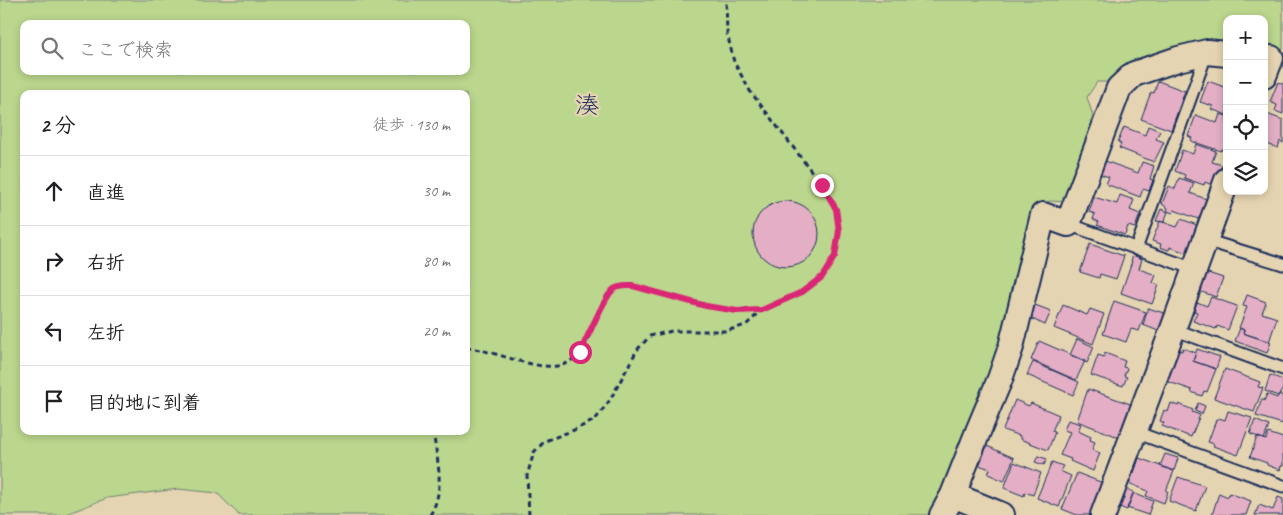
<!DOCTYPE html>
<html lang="ja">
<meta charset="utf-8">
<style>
body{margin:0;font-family:Caveat,"Klee One",sans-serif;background:#f6f6f6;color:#202124}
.controls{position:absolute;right:15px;top:15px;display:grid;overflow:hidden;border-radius:10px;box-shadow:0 2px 8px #0003}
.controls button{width:45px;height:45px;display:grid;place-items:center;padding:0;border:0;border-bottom:1px solid #e0e0e0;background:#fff;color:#202124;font:25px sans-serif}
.stop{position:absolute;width:15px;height:15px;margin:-11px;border:4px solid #db2777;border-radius:50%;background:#fff}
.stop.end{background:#db2777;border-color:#fff;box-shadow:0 1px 5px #0008}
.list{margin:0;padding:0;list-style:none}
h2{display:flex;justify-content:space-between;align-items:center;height:65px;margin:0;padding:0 20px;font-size:21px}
h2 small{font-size:16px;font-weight:400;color:#757577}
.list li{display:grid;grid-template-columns:32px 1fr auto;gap:15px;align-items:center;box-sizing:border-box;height:70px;padding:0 20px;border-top:1px solid #e0e0e0}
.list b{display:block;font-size:19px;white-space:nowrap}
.list em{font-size:16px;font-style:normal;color:#757577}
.icon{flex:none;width:28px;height:28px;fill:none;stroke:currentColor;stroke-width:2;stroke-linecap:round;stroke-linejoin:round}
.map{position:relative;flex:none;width:1283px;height:515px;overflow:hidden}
.search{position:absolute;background:#fff;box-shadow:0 2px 8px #0003;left:20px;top:20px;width:450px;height:55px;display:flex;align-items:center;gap:12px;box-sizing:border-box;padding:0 18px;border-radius:10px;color:#757577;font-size:19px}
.panel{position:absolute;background:#fff;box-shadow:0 2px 8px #0003;left:20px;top:90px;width:450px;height:345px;border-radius:10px}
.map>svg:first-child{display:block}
</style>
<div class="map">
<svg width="1283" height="515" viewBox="0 0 1283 515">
<rect width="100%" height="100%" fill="#e5d4b1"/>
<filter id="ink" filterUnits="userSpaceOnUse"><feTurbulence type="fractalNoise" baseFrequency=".02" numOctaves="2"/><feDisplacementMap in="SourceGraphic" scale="10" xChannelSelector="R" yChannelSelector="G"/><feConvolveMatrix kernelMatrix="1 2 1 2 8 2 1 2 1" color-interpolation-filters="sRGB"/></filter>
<g filter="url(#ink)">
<path fill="#bbd68d" stroke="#6b8276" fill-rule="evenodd" d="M0 0H1283V50L1264 49V19H1227V46L1111 82H1097L1087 97 1095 123 1068 202 1050 201 1039 205 1004 345 944 490 931 515H238V514L217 493 178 489 107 498 64 515H0ZM24 24H466V71H24ZM24 94H466V431H24Z"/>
<path fill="#e4aec4" stroke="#1b2f5e" d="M1158 81 1185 91 1171 130 1141 119 1151 92 1154 93Z
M1208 81 1227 88V115L1211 109 1213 106 1200 102Z
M1278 82 1283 84V114L1275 111 1277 105 1270 102Z
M1264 113 1283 120V143L1280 141 1278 148 1264 143Z
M1220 114 1227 116V151L1222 149 1221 151 1191 141 1192 138 1188 136 1196 115 1217 123Z
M1148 126 1160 131 1156 139 1164 142 1154 162 1119 148 1121 144 1118 142 1124 127 1145 135Z
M1196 144 1216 151 1212 162 1222 165 1214 186 1205 182 1204 185 1184 178 1185 175 1175 171 1182 150 1193 154Z
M1105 161 1138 173 1142 162 1154 166 1150 179 1153 180 1149 191 1143 189 1140 197 1106 184 1109 177 1100 174Z
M1179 178 1194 183 1190 193 1209 200 1201 220 1174 210 1173 213 1167 211 1168 208 1162 204 1169 186 1175 189Z
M1120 195 1134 200 1130 210 1140 214 1135 228 1128 226 1125 235 1097 225 1099 222 1093 219 1095 214 1089 212 1094 197 1117 204Z
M753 234a33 33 0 1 1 66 0a33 33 0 1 1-66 0Z
M1161 209 1168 212 1164 222 1156 221Z
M1181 219 1197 225 1189 254 1170 247 1169 250 1160 247 1161 244 1152 241 1160 221 1177 227Z
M1090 244 1124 256 1116 279 1100 274 1099 278 1080 272Z
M1133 255 1142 259 1139 269 1156 275 1153 283 1159 285 1152 304 1121 293 1132 261H1131Z
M1205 272 1223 278 1216 297 1199 291Z
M1247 295 1266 302 1262 313 1277 318 1269 342 1243 333 1244 330 1239 328 1247 307 1243 306Z
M1211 297 1237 306 1228 330 1217 326 1216 329 1193 321 1197 312 1194 311 1197 302 1207 306Z
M1114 301 1146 312 1139 331 1131 329 1126 342 1103 334Z
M1035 305 1051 311 1045 325 1030 318Z
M1063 305 1087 315 1090 309 1104 314 1093 344 1054 328Z
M1148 308 1167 314 1161 332 1143 325Z
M1240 328 1244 330 1243 333 1271 342 1267 353 1235 341Z
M1077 339 1094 347 1087 363 1070 355Z
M1039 341 1085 361 1076 380 1031 360Z
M1183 348 1196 353 1193 361 1216 369 1207 392 1204 391 1202 396 1191 392 1192 390 1166 381 1177 350 1182 351Z
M1197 349 1220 357 1216 369 1193 361Z
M1105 353 1125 361 1123 367 1127 368 1124 376 1127 377 1123 386 1091 375 1098 355 1104 357Z
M1033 362 1079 382 1073 395 1027 375Z
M1225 369 1260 382 1258 387 1263 388 1254 412 1214 398Z
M1270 375 1283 380V389L1278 396 1265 391Z
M1088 389 1133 405 1121 438 1077 421Z
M1267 394 1277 398 1279 394 1283 396V424L1256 416 1262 399 1264 401Z
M1015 400 1029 406 1031 403 1059 415 1052 431 1055 432 1048 450 1020 439V436L1003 430Z
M1171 403 1178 406 1179 404 1193 410 1192 412 1200 415 1191 437 1162 426 1164 423 1160 421 1164 410 1168 412Z
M1198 403 1205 406 1202 414 1195 411Z
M1228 411 1252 418 1238 455 1213 446 1214 444 1208 442 1216 420H1218L1219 418 1225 420Z
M1068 420 1081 424 1078 431 1091 437 1090 440 1095 442 1092 450 1100 453 1093 471 1070 461 1071 459 1060 455 1070 432 1064 430Z
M1255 420 1269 426 1264 439 1250 434Z
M1268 433 1283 438V466H1281L1280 470 1267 465V463L1250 457 1257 437 1266 440Z
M987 446 1014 458 1004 481 988 474 990 469 979 465Z
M1165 454 1178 458 1174 471 1160 466Z
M1038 456 1047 459 1044 465 1035 462Z
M1139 458 1174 471 1166 491 1168 492 1164 503 1146 496 1148 491 1126 482 1130 472 1134 473Z
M1014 462 1041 473 1033 495 1025 492 1024 496 1004 488Z
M1052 462 1063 466 1060 471 1071 476 1059 507 1037 498Z
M1077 473 1103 483 1091 515H1077L1062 509Z
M1178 477 1205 486 1196 511 1169 501Z
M1124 488 1134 492 1127 510 1117 506Z
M1133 493 1153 501 1148 515 1127 508Z
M1219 493 1228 497 1229 493 1251 501 1246 515H1212Z
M1278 497 1283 499V515H1255L1259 505 1273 510Z"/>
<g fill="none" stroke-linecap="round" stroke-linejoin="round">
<g stroke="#1b2f5e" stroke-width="15">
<path id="lane" d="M1068 224 1194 269
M1205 240 1283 264
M1136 249 1207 52
M1173 329 1283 369
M1135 432 1283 486"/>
</g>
<g stroke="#1b2f5e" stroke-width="28">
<path id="street" d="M1264 76 1271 58
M953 495 979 429 1000 379 1011 347 1043 215 1068 224 1119 88 1134 74 1178 59 1207 52 1227 54
M942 515 953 495 1002 515
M1103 515 1173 329 1227 180"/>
</g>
<path stroke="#1b2f5e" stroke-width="3" stroke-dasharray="5 4" stroke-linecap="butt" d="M466 348C495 350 529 369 557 366 593 362 593 301 615 289 621 286 626 286 633 286L706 306 737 311 761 310
M430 515C446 489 437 460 433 431
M529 515 527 476 534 452 545 441 574 430 595 420 610 400 637 350 650 336 672 331H726L746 325 762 310 803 292 822 277 835 256 839 231 836 209 822 185 750 91 734 62 727 33 726 0"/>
<use href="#lane" stroke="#e5d4b1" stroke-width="11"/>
<use href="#street" stroke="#e5d4b1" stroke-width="24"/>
</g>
</g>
<g fill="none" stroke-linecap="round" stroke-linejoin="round" filter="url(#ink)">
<path stroke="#db2777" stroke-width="6" d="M580 352C587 339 605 295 614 289 620 285 626 286 633 286L706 306 737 311 762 310 802 292 822 277 835 256 839 231 836 209 822 185"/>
</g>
<g text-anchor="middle" stroke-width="4.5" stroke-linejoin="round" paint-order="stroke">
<g font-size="24" fill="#1b2f5e" stroke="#e5d4b1">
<text x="587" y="113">湊</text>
</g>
</g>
</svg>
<div class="controls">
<button>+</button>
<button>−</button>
<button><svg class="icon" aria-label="locate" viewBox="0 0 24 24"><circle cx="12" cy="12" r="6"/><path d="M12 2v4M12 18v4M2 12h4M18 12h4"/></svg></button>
<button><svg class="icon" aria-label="layers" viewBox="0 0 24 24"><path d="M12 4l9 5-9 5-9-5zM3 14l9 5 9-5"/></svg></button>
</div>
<div class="stop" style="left:580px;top:352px"></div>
<div class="stop end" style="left:822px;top:185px"></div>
<div class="search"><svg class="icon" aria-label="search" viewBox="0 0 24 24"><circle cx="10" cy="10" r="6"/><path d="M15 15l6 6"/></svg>ここで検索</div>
<section class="panel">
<h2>2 分<small>徒歩 · 130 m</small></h2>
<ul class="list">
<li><svg class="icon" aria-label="ahead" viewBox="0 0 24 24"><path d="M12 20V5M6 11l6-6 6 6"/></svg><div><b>直進</b></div><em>30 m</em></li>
<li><svg class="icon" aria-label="right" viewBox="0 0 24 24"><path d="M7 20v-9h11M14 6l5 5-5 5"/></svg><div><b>右折</b></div><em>80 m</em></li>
<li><svg class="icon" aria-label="left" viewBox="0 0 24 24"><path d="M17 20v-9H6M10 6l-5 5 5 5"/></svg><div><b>左折</b></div><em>20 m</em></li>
<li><svg class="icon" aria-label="arrive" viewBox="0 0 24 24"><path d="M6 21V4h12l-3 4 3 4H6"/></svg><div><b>目的地に到着</b></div></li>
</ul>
</section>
</div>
